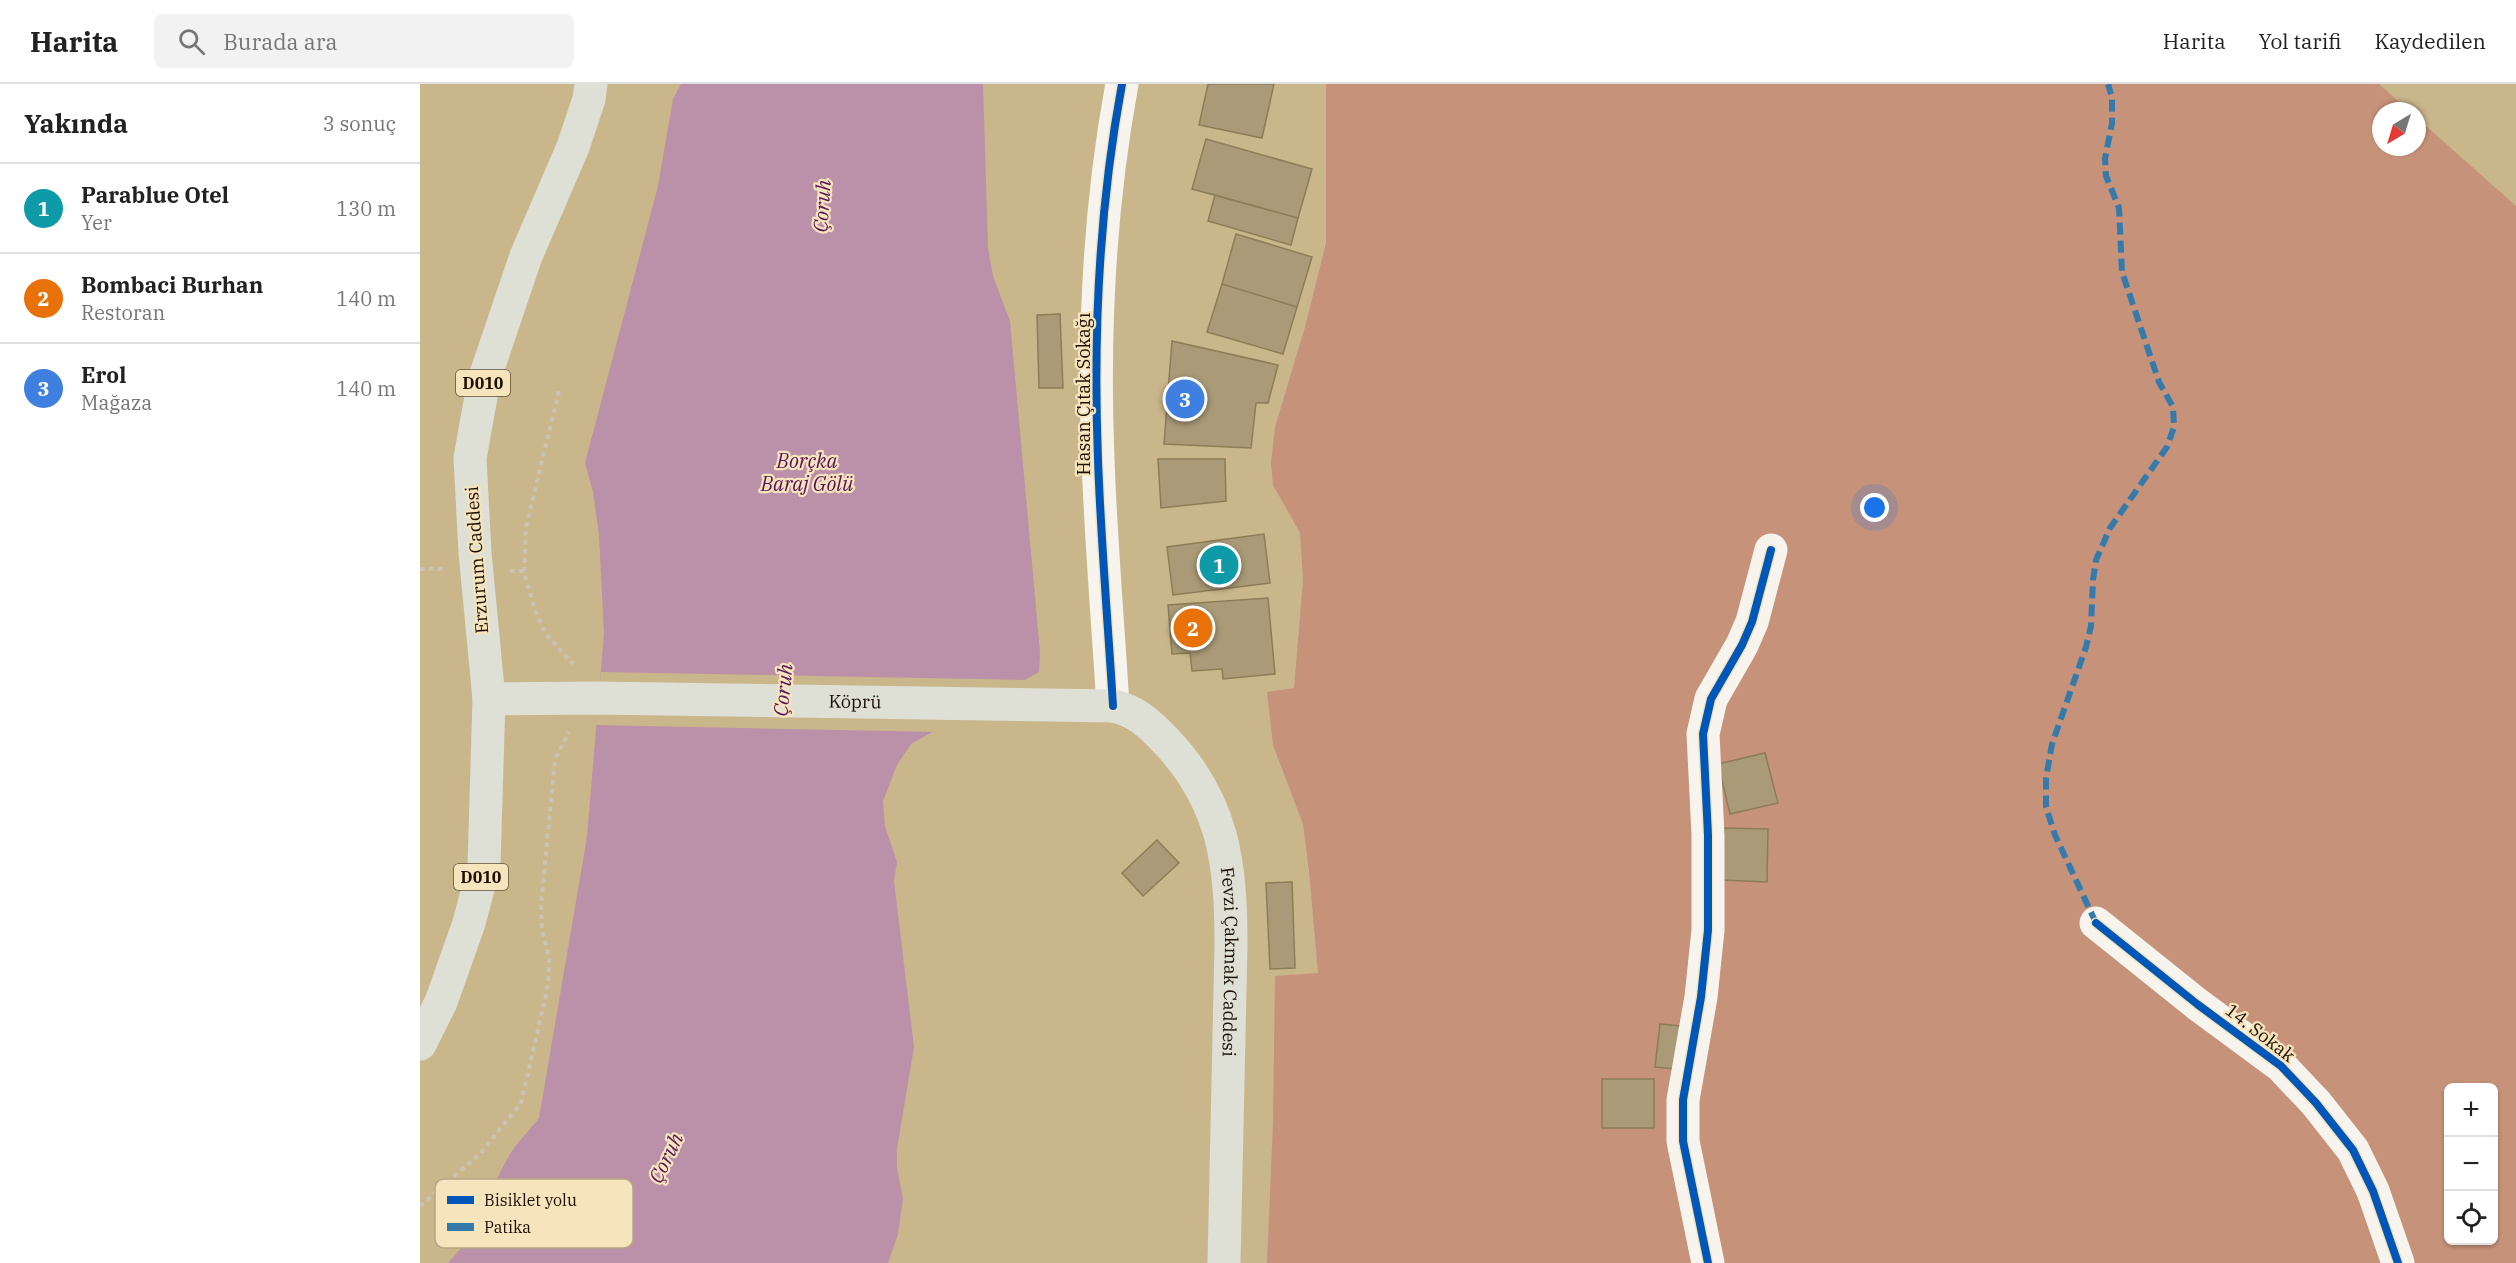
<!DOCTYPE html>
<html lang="tr">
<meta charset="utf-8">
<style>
body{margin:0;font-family:"IBM Plex Serif",serif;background:#f2f2f2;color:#222}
.controls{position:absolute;right:18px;bottom:18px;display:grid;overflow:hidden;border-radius:9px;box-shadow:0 2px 4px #0004}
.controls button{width:54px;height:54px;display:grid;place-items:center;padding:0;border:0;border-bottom:2px solid #e0e0e0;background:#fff;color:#222;font:30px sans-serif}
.compass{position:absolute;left:1952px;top:18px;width:54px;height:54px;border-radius:50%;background:#fff;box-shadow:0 2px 4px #0004;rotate:218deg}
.you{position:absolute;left:1455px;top:424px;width:21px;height:21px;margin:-15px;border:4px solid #fff;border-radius:50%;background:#1a73e8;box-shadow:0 0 0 9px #1a73e833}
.badge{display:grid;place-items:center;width:39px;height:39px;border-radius:50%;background:#594b31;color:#fff;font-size:20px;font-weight:700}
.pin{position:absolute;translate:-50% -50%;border:3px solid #fff;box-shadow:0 2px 6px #0006}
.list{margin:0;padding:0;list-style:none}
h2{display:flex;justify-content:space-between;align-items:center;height:78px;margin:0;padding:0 24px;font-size:26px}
h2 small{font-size:20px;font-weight:400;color:#767676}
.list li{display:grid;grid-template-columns:39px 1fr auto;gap:18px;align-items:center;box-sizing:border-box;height:90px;padding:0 24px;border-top:2px solid #e0e0e0}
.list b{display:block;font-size:22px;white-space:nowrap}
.list p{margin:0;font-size:20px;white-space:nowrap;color:#767676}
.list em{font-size:20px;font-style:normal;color:#767676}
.icon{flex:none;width:33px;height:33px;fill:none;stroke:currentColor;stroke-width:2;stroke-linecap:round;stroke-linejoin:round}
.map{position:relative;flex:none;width:2096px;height:1179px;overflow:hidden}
header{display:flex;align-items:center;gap:36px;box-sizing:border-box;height:84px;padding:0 30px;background:#fff;border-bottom:2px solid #e0e0e0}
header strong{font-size:28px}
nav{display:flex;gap:33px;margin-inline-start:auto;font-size:21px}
.search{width:420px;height:54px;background:#f2f2f2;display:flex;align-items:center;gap:15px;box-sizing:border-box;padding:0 21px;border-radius:9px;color:#767676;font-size:22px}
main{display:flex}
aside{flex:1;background:#fff}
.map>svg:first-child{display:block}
</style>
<header>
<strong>Harita</strong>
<div class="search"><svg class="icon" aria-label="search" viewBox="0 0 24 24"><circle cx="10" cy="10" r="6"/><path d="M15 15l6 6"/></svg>Burada ara</div>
<nav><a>Harita</a><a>Yol tarifi</a><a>Kaydedilen</a></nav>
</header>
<main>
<aside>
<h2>Yakında<small>3 sonuç</small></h2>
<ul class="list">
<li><span class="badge" style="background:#0f9aa8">1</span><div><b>Parablue Otel</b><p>Yer</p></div><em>130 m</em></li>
<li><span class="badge" style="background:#e8710a">2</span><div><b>Bombaci Burhan</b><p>Restoran</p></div><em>140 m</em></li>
<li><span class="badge" style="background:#3f7fe0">3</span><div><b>Erol</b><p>Mağaza</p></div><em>140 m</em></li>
</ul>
</aside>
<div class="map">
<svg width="2096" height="1179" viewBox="0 0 2096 1179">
<rect width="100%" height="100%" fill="#cab68b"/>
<path fill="#c6927a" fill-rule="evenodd" d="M906 0H1959L1989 27H1961V63H1997V34L2096 122V1179H847L853 1039 855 892 898 889 889 787 883 740 853 661 847 608 874 604 883 496 880 449 853 401 851 379 855 343 885 243 906 159ZM2028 1004H2074V1156H2028Z"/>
<path fill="#bb90a9" d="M261 0H563L568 164 573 192 590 237 620 568 619 588 491 660 477 681 463 717 465 742 477 778 474 797 494 963 477 1065V1084L483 1115 478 1150 468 1179H28C62 1145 68 1105 92 1067 100 1055 111 1045 119 1034L167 753 184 549 179 451 173 408 165 379 238 102 253 15Z"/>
<path fill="#cab68b" d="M181 588 611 596 518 648 176 641Z"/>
<path fill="#aa9a77" stroke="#8c7d57" stroke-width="1.5" d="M788 0H854L842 54 779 41Z
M786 55 892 85 878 134 772 105Z
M795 111 878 134 871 161 788 137Z
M816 150 892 173 877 223 802 200Z
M802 200 877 223 863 270 787 248Z
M640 230 643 304H619L617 231Z
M752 257 858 281 848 319H836L831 364 744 360Z
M738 375H805L806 417 741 424Z
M844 450 850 499 753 511 747 463Z
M848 514 855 590 803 595 802 585 772 587 770 569 752 570 748 521Z
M1345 669 1358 719 1310 730 1298 680Z
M1304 744 1348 745 1347 798 1302 796Z
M737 756 759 779 723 812 702 789Z
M872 798 875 884 850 885 846 799Z
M1240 940 1261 942 1256 985 1235 983Z
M1182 995H1234V1044H1182Z"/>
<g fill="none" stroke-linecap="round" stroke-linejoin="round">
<path stroke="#c9c3b6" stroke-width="4" stroke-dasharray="4.5 4.5" stroke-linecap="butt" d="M139 307 106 443 104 487 114 523 125 549 153 580
M0 485H23
M90 487H104
M0 1122 61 1069 101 1019 128 902 129 874 122 846 121 822 135 675 149 648"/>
<path stroke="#f7f4ee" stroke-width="33" d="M693 622C688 540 681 458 678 376 673 251 679 124 702 0
M1676 839 1777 920 1861 982 1896 1019 1933 1066 1953 1107 1978 1179
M1288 1179 1263 1057V1016L1281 913 1288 846V751L1283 650 1291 615 1322 561 1332 538 1351 466"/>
<g stroke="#dedfd5" stroke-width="33">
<path id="s1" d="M69 615 176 614 693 622C715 626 731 641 746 657 804 718 811 780 811 861L804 1179"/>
<path d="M0 960 21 918 49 839 64 782 69 615 55 469 50 374 64 296 106 172 153 63 169 15 171 0"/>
</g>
<path stroke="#347bac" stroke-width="6" stroke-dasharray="12 6" stroke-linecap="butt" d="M1676 839 1635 751 1626 723V694L1632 660 1666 563 1671 542 1673 496 1676 476 1690 444 1747 363 1754 343 1753 323 1739 298 1702 188 1699 124 1686 92 1685 75 1692 39V13L1688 0"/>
<g stroke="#f6e4bd" stroke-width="11">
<path id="cycleway" d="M693 622C688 540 681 458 678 376 673 251 679 124 702 0
M1676 839 1777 920 1861 982 1896 1019 1933 1066 1953 1107 1978 1179
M1288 1179 1263 1057V1016L1281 913 1288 846V751L1283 650 1291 615 1322 561 1332 538 1351 466"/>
</g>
<use href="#cycleway" stroke="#0057b8" stroke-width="8"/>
</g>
<g text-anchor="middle" stroke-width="4.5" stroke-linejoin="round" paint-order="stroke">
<g fill="#f6e4bd" stroke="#5d5039" stroke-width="1.5">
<rect x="36" y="286" width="54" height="26" rx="4.5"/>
<rect x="34" y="780" width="54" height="26" rx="4.5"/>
</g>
<g font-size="16" font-weight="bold" fill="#1c1100">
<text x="63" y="305">D010</text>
<text x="61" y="799">D010</text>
</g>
<g font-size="18" fill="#1c1100" stroke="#f6e4bd">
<text transform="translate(664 310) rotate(-90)" y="6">Hasan Çıtak Sokağı</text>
<text transform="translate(57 476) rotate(-94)" y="6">Erzurum Caddesi</text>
<text dy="6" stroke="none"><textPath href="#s1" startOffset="366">Köprü</textPath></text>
<text dy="6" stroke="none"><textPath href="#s1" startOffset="926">Fevzi Çakmak Caddesi</textPath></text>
<text transform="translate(1840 949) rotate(38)" y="6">14. Sokak</text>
</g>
<g font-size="20" font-style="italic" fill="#57145b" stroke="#f6e4bd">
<text transform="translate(402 122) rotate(-86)" y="7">Çoruh</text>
<text x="387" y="384">Borçka<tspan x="387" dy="23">Baraj Gölü</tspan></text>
<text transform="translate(363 606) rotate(-84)" y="7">Çoruh</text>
<text transform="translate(246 1074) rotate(-64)" y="7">Çoruh</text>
</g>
</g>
<rect x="15" y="1095" width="198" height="69" rx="9" fill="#f6e4bd" stroke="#b5a584" stroke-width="1.5"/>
<rect x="27" y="1112" width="27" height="8" fill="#0057b8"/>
<rect x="27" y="1139" width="27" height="8" fill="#347bac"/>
<g font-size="16" fill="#1c1100">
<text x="64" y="1122">Bisiklet yolu</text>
<text x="64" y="1149">Patika</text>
</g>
</svg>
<div class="controls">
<button>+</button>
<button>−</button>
<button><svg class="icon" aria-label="locate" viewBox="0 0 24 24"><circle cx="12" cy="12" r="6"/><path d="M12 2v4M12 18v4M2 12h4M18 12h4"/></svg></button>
</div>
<svg class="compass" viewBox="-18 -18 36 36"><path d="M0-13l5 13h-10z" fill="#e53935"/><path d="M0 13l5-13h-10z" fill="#767676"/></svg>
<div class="you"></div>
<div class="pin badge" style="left:799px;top:481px;background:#0f9aa8">1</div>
<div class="pin badge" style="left:773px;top:544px;background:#e8710a">2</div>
<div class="pin badge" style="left:765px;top:315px;background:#3f7fe0">3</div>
</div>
</main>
